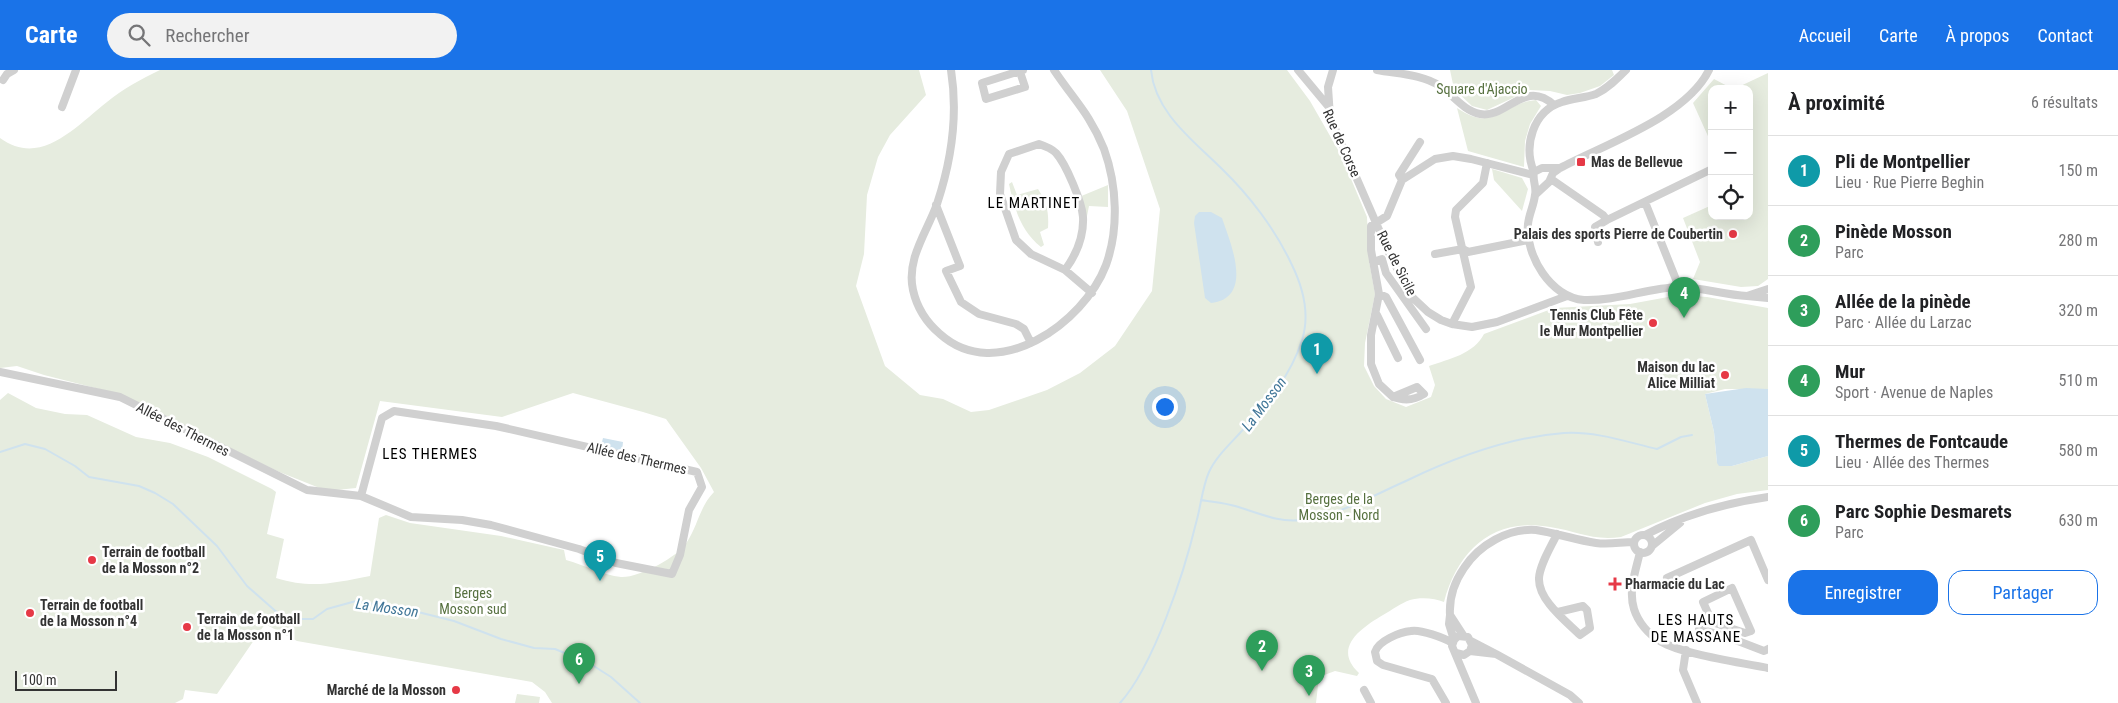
<!DOCTYPE html>
<html lang="fr">
<meta charset="utf-8">
<style>
body{margin:0;font-family:"Roboto Condensed",sans-serif;background:#f2f2f2;color:#202124}
.controls{position:absolute;right:15px;top:15px;display:grid;overflow:hidden;border-radius:10px;box-shadow:0 5px 20px #0002}
.controls button{width:45px;height:45px;display:grid;place-items:center;padding:0;border:0;border-bottom:1px solid #e0e0e0;background:#fff;color:#202124;font:25px sans-serif}
.scale{position:absolute;left:15px;bottom:12px;width:102px;box-sizing:border-box;padding-left:5px;border:2px solid #333;border-top:0;font-size:14px;line-height:18px;white-space:nowrap;color:#333;-webkit-text-stroke:4px #fff;paint-order:stroke}
.you{position:absolute;left:1164px;top:336px;width:18px;height:18px;margin:-12px;border:4px solid #fff;border-radius:50%;background:#1a73e8;box-shadow:0 0 0 8px #1a73e833}
.badge{display:grid;place-items:center;width:32px;height:32px;border-radius:50%;background:#1a73e8;color:#fff;font-size:16px;font-weight:700}
.pin{position:absolute;translate:-50% -41px;filter:drop-shadow(0 1px 2px #0008)}
.pin::after{content:'';position:absolute;top:26px;width:18px;height:15px;background:inherit;clip-path:polygon(0 0,100% 0,50% 100%)}
.list{margin:0;padding:0;list-style:none}
h2{display:flex;justify-content:space-between;align-items:center;height:65px;margin:0;padding:0 20px;font-size:21px}
h2 small{font-size:16px;font-weight:400;color:#757577}
.list li{display:grid;grid-template-columns:32px 1fr auto;gap:15px;align-items:center;box-sizing:border-box;height:70px;padding:0 20px;border-top:1px solid #e0e0e0}
.list b{display:block;font-size:19px;white-space:nowrap}
.list p{margin:0;font-size:16px;white-space:nowrap;color:#757577}
.list em{font-size:16px;font-style:normal;color:#757577}
.actions{display:flex;gap:10px;padding:15px 20px}
.actions a{flex:1;padding:11px 0;border:1px solid #1a73e8;border-radius:15px;text-align:center;font-size:18px;color:#1a73e8}
.actions .main{background:#1a73e8;color:#fff}
.icon{flex:none;width:28px;height:28px;fill:none;stroke:currentColor;stroke-width:2;stroke-linecap:round;stroke-linejoin:round}
.map{position:relative;flex:none;width:1768px;height:633px;overflow:hidden}
header{display:flex;align-items:center;gap:30px;box-sizing:border-box;height:70px;padding:0 25px;background:#1a73e8;color:#fff}
header strong{font-size:24px}
nav{display:flex;gap:28px;margin-inline-start:auto;font-size:18px}
.search{width:350px;height:45px;background:#f2f2f2;display:flex;align-items:center;gap:12px;box-sizing:border-box;padding:0 18px;border-radius:28px;color:#757577;font-size:19px}
main{display:flex}
aside{flex:1;background:#fff}
.map>svg:first-child{display:block}
</style>
<header>
<strong>Carte</strong>
<div class="search"><svg class="icon" aria-label="search" viewBox="0 0 24 24"><circle cx="10" cy="10" r="6"/><path d="M15 15l6 6"/></svg>Rechercher</div>
<nav><a>Accueil</a><a>Carte</a><a>À propos</a><a>Contact</a></nav>
</header>
<main>
<div class="map">
<svg width="1768" height="633" viewBox="0 0 1768 633">
<rect width="100%" height="100%" fill="#fff"/>
<path fill="#e6ecdf" d="M160 0H919L926 25 890 65 878 87 867 125 864 184 856 216 885 296 920 325 943 329 971 342 989 340 1047 320 1080 303 1115 276 1152 221 1160 139 1127 41 1100 0H1287L1310 31 1341 85 1367 147 1369 191 1375 224 1365 273 1364 296 1374 316 1386 329 1406 337 1431 327 1435 315 1429 296C1449 289 1474 284 1484 264L1554 238 1630 234 1679 225 1707 227 1768 238V319H1725L1705 324 1714 362 1717 393 1732 396 1768 386V420L1737 424 1705 433 1621 467C1592 471 1577 461 1550 457 1493 447 1458 480 1444 532 1435 528 1420 527 1410 530 1401 533 1392 540 1383 545 1361 558 1332 578 1359 603L1357 606 1335 601 1319 607 1316 633H552L545 622 532 612 297 571 265 554 217 624 185 620 183 629 175 633H0V330L8 323 36 338 65 344 87 345 136 367 170 373 208 387 272 419 276 422 267 464 284 469 276 508C311 519 334 513 370 506L379 448 386 445 410 453 501 466 564 480 566 490C584 495 603 505 621 507 639 508 678 487 687 472 698 455 700 436 714 422L701 398 666 349 643 342 573 323 502 347 380 331 356 418 327 421 277 401 123 325 44 305 17 296 0 298V68C41 98 76 56 107 32 123 19 141 9 160 0Z
M1450 0H1612L1614 5 1600 16 1580 23 1567 25 1550 21 1530 20 1487 40 1472 36 1454 19Z
M1768 3V209L1758 216 1741 217 1693 209 1700 192 1683 148 1712 135V146H1749V19H1734Z
M1714 9 1733 19H1712V75L1693 33Z
M1536 30 1541 36 1530 54 1525 71 1524 97 1468 81 1457 38C1495 64 1502 33 1536 30Z
M1492 99 1522 108 1528 119 1522 141 1494 110Z
M1012 112 1017 125 1038 119C1047 133 1049 142 1048 158L1040 162 1044 175 1041 177C1021 161 1014 138 1009 114Z
M1108 115V137L1089 136 1087 146H1085L1079 127Z
M517 624 540 627 539 633H515Z"/>
<path fill="#cfe2ee" d="M1199 142H1211L1222 148C1230 172 1255 228 1211 233L1205 228 1194 153 1195 146Z
M1746 318 1768 319V386L1732 396H1719L1717 393 1714 362 1705 324Z
M603 368 623 372 622 381 601 376Z"/>
<g fill="none" stroke-linecap="round" stroke-linejoin="round">
<path stroke="#cfe2ee" stroke-width="2" d="M0 382 25 374 45 379 75 396 89 407 139 416 155 423 173 434 217 476 247 516 280 545 292 549H313L327 539 356 531 418 542 454 551 501 569 534 578 555 579 589 593 611 607 640 633
M1201 430C1212 432 1224 433 1235 436 1256 442 1278 453 1301 450 1338 446 1374 425 1408 410 1456 387 1510 367 1564 363 1595 361 1627 372 1657 379L1681 367 1692 365
M1120 633C1154 595 1184 503 1196 453 1201 436 1202 418 1209 402 1216 387 1229 375 1240 363 1266 334 1290 308 1302 270 1310 245 1303 217 1291 193 1275 159 1249 125 1222 99 1194 71 1155 43 1151 0"/>
<path stroke="#d0d0d0" stroke-width="8" d="M951 0C958 44 951 92 937 134 927 162 906 189 913 220 917 238 927 253 940 264 997 315 1084 253 1106 195 1119 159 1117 115 1104 79 1090 44 1074 30 1054 0
M1298 0 1328 36
M1333 0 1328 17 1330 47 1390 185 1413 228 1428 242 1441 250 1452 254 1472 257 1497 252 1567 226
M1377 0C1398 4 1422 4 1440 16 1453 25 1464 41 1480 44 1507 49 1524 8 1554 35
M1020 2 1025 17 986 29 982 13 1023 0
M3 10 7 4 14 0
M62 37 76 0
M1560 98H1542L1534 102C1532 110 1537 117 1535 125 1534 135 1529 144 1528 154 1525 185 1551 228 1584 230 1618 231 1647 218 1679 217 1700 217 1725 225 1747 226
M1534 102C1523 76 1533 41 1562 32 1573 28 1585 28 1596 24 1608 18 1617 9 1626 0
M1551 109 1603 145 1607 150 1712 99
M1402 110 1399 105 1420 72
M1536 124 1549 112 1553 103 1560 98C1605 74 1686 47 1709 0
M1645 132 1679 217
M936 135 960 196 946 201 961 232 979 244 1016 254 1024 259 1031 273
M1598 172 1595 157 1607 150
M1435 184 1463 179 1468 182 1528 170
M1373 192 1382 189 1386 203 1426 259
M1065 200C1076 185 1084 166 1083 147 1082 132 1066 94 1056 83 1051 78 1045 76 1039 74L1009 84 1001 102 1000 124 1016 170 1031 184 1065 200 1092 223
M1768 219 1747 226 1768 228
M1379 224 1386 227 1420 290
M1377 245 1398 288
M1452 254 1471 217 1455 147 1456 140 1483 113 1487 93
M0 302 120 327 307 420 361 426
M1393 327 1417 317 1424 324C1413 331 1403 331 1392 326L1379 314 1371 294V265L1379 224 1371 180V156L1387 146 1402 110 1435 89 1453 86 1471 89 1533 105
M394 341 496 356 697 402 702 417 689 440 680 485 672 504 616 493 579 479 491 455 462 450 411 447 361 426 382 348Z
M1557 464C1551 477 1540 494 1539 508 1538 530 1566 551 1580 565L1590 558 1587 540 1583 536 1558 542
M1645 465C1683 445 1726 433 1768 427
M1634 474a9 9 0 1 1 18 0a9 9 0 1 1-18 0Z
M1652 476 1680 453
M1640 482C1636 500 1628 520 1634 539 1638 552 1648 564 1660 571 1681 584 1742 593 1768 598
M1667 508 1751 470 1768 510
M1732 518 1751 561 1745 563 1712 552 1703 532Z
M1450 545C1449 528 1455 511 1464 498 1479 475 1508 458 1536 460 1556 463 1576 470 1596 473 1609 475 1621 472 1634 472
M1699 559 1725 566 1764 581 1768 579
M1454 570 1449 554 1450 545 1463 565
M1686 580 1683 600 1697 633
M1470 581 1496 584 1471 571
M1456 583 1464 585 1470 581 1472 575 1468 567 1458 566 1454 570 1452 576 1476 633
M1496 584 1570 625 1579 633
M1364 620 1371 633
M1446 633 1432 609 1383 595 1377 591 1375 582C1378 571 1400 562 1411 561 1420 559 1445 568 1452 573"/>
</g>
<g fill="#e63946" stroke="#fff" stroke-width="2">
<rect x="1576" y="87" width="10" height="10" rx="2.5"/>
<circle cx="1733" cy="164" r="5"/>
<circle cx="1653" cy="253" r="5"/>
<circle cx="1725" cy="305" r="5"/>
<circle cx="92" cy="490" r="5"/>
<path d="M1612.5 506.5h5v5h5v5h-5v5h-5v-5h-5v-5h5z"/>
<circle cx="30" cy="543" r="5"/>
<circle cx="187" cy="557" r="5"/>
<circle cx="456" cy="620" r="5"/>
</g>
<g text-anchor="middle" stroke-width="5" stroke-linejoin="round" paint-order="stroke">
<g font-size="14" fill="#56703f" stroke="#fff">
<text x="1482" y="24">Square d'Ajaccio</text>
<text x="1339" y="434">Berges de la<tspan x="1339" dy="16">Mosson - Nord</tspan></text>
<text x="473" y="528">Berges<tspan x="473" dy="16">Mosson sud</tspan></text>
</g>
<g font-size="14" fill="#333" stroke="#fff">
<text transform="translate(1342 73) rotate(66)" y="5">Rue de Corse</text>
<text transform="translate(1397 193) rotate(63)" y="5">Rue de Sicile</text>
<text transform="translate(183 359) rotate(27)" y="5">Allée des Thermes</text>
<text transform="translate(637 388) rotate(13)" y="5">Allée des Thermes</text>
</g>
<g font-size="14" font-weight="bold" fill="#333" stroke="#fff" text-anchor="start">
<text x="1591" y="97">Mas de Bellevue</text>
<text x="1723" y="169" text-anchor="end">Palais des sports Pierre de Coubertin</text>
<text x="1643" y="250" text-anchor="end">Tennis Club Fête<tspan x="1643" dy="16">le Mur Montpellier</tspan></text>
<text x="1715" y="302" text-anchor="end">Maison du lac<tspan x="1715" dy="16">Alice Milliat</tspan></text>
<text x="102" y="487">Terrain de football<tspan x="102" dy="16">de la Mosson n°2</tspan></text>
<text x="1625" y="519">Pharmacie du Lac</text>
<text x="40" y="540">Terrain de football<tspan x="40" dy="16">de la Mosson n°4</tspan></text>
<text x="197" y="554">Terrain de football<tspan x="197" dy="16">de la Mosson n°1</tspan></text>
<text x="446" y="625" text-anchor="end">Marché de la Mosson</text>
</g>
<g font-size="15" letter-spacing="1" fill="#000" stroke="#fff">
<text x="1034" y="138">LE MARTINET</text>
<text x="430" y="389">LES THERMES</text>
<text x="1696" y="555">LES HAUTS<tspan x="1696" dy="17">DE MASSANE</tspan></text>
</g>
<g font-size="15" font-style="italic" fill="#3f7597" stroke="#fff">
<text transform="translate(1264 334) rotate(-53)" y="5">La Mosson</text>
<text transform="translate(387 538) rotate(8)" y="5">La Mosson</text>
</g>
</g>
</svg>
<div class="controls">
<button>+</button>
<button>−</button>
<button><svg class="icon" aria-label="locate" viewBox="0 0 24 24"><circle cx="12" cy="12" r="6"/><path d="M12 2v4M12 18v4M2 12h4M18 12h4"/></svg></button>
</div>
<div class="scale">100 m</div>
<div class="you"></div>
<div class="pin badge" style="left:1317px;top:304px;background:#0f9aa8">1</div>
<div class="pin badge" style="left:1262px;top:601px;background:#2e9e5b">2</div>
<div class="pin badge" style="left:1309px;top:626px;background:#2e9e5b">3</div>
<div class="pin badge" style="left:1684px;top:248px;background:#2e9e5b">4</div>
<div class="pin badge" style="left:600px;top:511px;background:#0f9aa8">5</div>
<div class="pin badge" style="left:579px;top:614px;background:#2e9e5b">6</div>
</div>
<aside>
<h2>À proximité<small>6 résultats</small></h2>
<ul class="list">
<li><span class="badge" style="background:#0f9aa8">1</span><div><b>Pli de Montpellier</b><p>Lieu · Rue Pierre Beghin</p></div><em>150 m</em></li>
<li><span class="badge" style="background:#2e9e5b">2</span><div><b>Pinède Mosson</b><p>Parc</p></div><em>280 m</em></li>
<li><span class="badge" style="background:#2e9e5b">3</span><div><b>Allée de la pinède</b><p>Parc · Allée du Larzac</p></div><em>320 m</em></li>
<li><span class="badge" style="background:#2e9e5b">4</span><div><b>Mur</b><p>Sport · Avenue de Naples</p></div><em>510 m</em></li>
<li><span class="badge" style="background:#0f9aa8">5</span><div><b>Thermes de Fontcaude</b><p>Lieu · Allée des Thermes</p></div><em>580 m</em></li>
<li><span class="badge" style="background:#2e9e5b">6</span><div><b>Parc Sophie Desmarets</b><p>Parc</p></div><em>630 m</em></li>
</ul>
<div class="actions"><a class="main">Enregistrer</a><a>Partager</a></div>
</aside>
</main>
